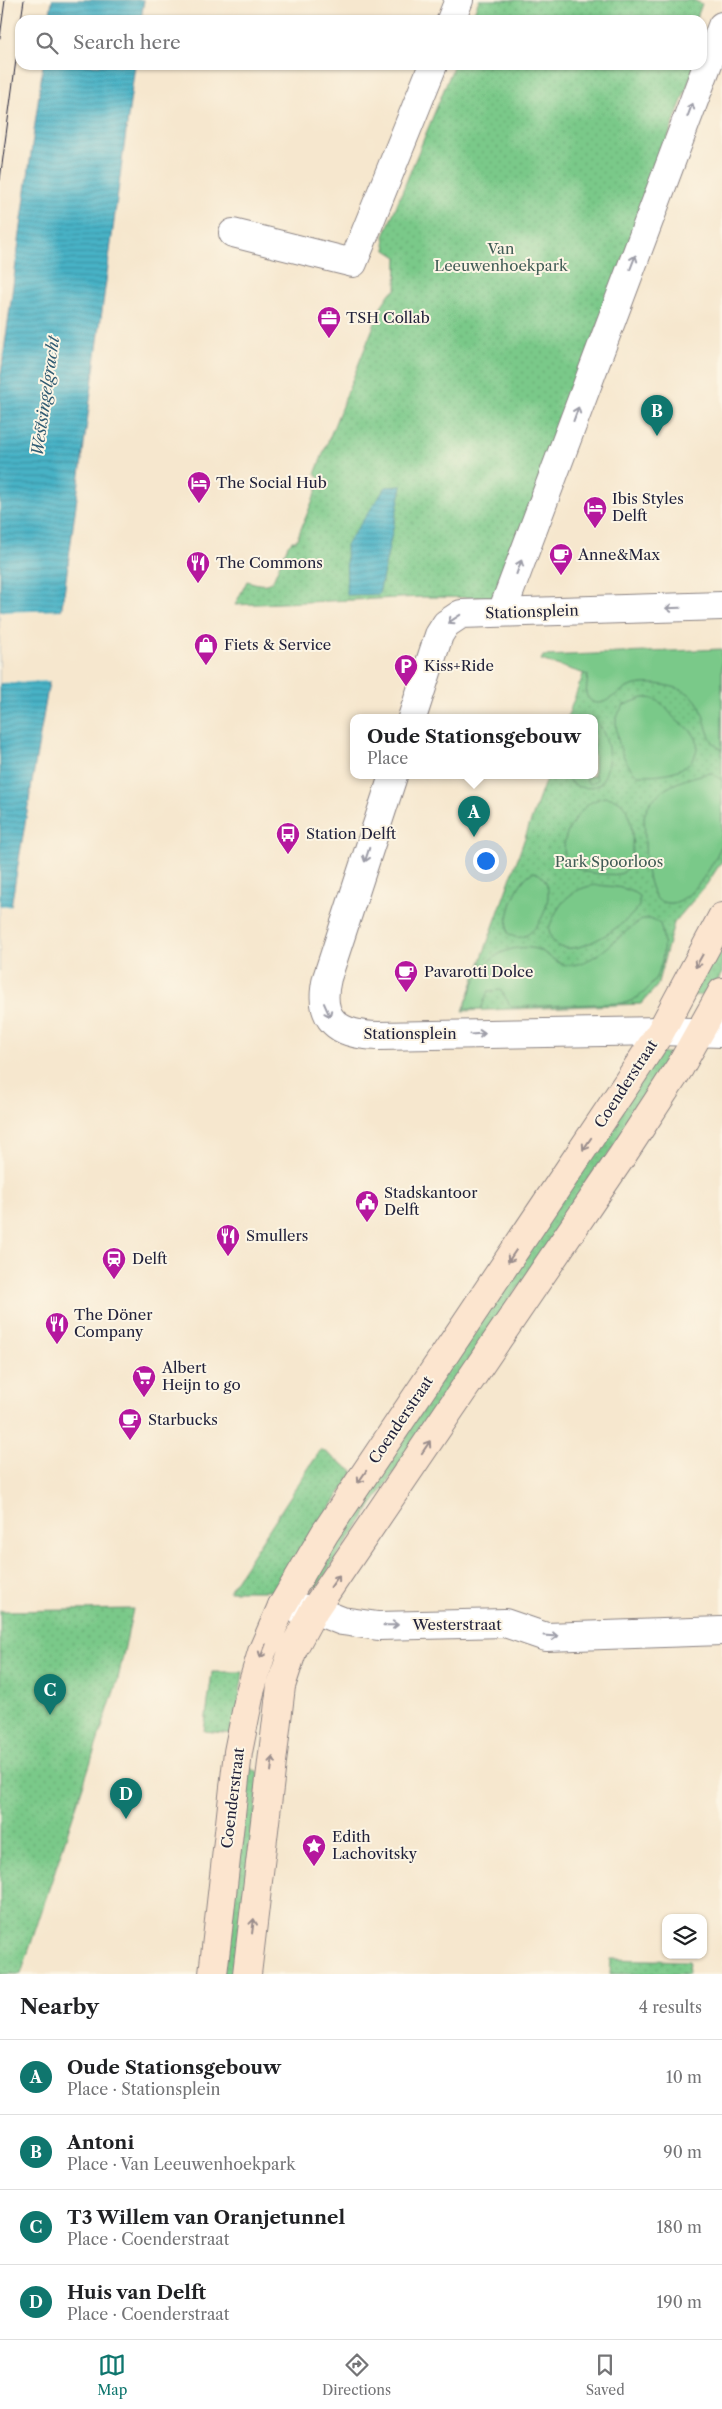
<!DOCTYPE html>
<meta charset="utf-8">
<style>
body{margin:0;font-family:"Libre Caslon Text",serif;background:#f6f6f6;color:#202124}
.controls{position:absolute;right:15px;bottom:15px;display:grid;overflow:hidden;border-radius:10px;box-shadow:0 1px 4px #0004}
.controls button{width:45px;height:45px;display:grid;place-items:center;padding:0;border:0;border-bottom:1px solid #e0e0e0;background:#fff;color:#202124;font:25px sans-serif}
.you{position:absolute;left:485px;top:860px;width:18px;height:18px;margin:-12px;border:4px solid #fff;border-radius:50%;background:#1a73e8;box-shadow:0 0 0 8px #1a73e833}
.badge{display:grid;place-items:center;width:32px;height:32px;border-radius:50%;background:#0f766e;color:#fff;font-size:16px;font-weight:700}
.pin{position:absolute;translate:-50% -41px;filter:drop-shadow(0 1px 2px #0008)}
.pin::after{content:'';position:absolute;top:26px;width:18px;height:15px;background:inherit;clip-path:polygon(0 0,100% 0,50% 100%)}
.popup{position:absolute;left:350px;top:714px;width:248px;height:65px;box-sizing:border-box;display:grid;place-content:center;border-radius:10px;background:#fff;filter:drop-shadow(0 1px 4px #0005);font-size:16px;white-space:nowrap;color:#757577}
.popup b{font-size:19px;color:#202124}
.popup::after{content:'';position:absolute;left:50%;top:100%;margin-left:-10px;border:10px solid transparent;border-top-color:#fff}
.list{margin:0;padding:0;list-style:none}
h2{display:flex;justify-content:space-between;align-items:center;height:65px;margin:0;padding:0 20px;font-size:21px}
h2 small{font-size:16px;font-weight:400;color:#757577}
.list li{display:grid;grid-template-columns:32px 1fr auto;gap:15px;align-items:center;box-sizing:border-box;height:75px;padding:0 20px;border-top:1px solid #e0e0e0}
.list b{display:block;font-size:19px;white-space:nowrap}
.list p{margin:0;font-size:16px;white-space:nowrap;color:#757577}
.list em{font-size:16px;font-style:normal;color:#757577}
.icon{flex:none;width:28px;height:28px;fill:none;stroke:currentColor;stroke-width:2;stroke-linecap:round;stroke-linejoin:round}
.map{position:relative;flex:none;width:722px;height:1974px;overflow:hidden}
.search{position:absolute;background:#fff;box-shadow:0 1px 4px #0004;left:15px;right:15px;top:15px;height:55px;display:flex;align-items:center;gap:12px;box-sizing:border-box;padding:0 18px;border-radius:15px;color:#757577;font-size:19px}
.sheet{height:365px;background:#fff}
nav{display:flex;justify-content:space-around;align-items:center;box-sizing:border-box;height:70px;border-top:1px solid #e0e0e0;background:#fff;font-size:14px;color:#757577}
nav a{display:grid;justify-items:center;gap:2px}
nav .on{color:#0f766e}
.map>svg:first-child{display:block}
</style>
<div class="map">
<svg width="722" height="1974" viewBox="0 0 722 1974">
<defs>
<pattern id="grass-dots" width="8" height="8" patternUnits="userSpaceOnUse" patternTransform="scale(1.25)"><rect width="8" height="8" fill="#7ac989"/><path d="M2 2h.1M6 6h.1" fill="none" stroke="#69ac77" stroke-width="1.8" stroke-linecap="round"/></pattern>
<pattern id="water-rules" width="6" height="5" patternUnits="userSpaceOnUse" patternTransform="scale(1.25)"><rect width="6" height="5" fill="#47b2c6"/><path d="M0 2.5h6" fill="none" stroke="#3b90a2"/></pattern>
</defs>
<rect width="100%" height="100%" fill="#fcf5e5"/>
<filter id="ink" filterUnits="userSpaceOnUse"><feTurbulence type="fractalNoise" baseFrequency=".02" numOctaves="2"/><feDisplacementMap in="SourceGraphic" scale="10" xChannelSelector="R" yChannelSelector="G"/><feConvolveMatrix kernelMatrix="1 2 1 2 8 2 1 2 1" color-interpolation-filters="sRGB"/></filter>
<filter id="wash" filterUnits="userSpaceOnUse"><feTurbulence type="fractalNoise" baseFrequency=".0096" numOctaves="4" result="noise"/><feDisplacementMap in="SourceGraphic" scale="20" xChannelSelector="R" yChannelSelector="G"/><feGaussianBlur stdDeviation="1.12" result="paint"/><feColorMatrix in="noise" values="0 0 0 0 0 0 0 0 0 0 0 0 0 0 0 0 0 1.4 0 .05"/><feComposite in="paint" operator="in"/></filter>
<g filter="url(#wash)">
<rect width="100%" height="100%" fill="#f6e7ce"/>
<path fill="url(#grass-dots)" stroke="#4e7662" d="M479 0H693L702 4 696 20H471Z
M454 65H695L497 598 423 597 235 605 247 581C256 583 265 588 273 580L288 545 292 541H296L321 480 315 474 382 305 390 293 396 290 397 257 386 250 384 236Z
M722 659V861L707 884 674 923 657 986 641 1004 463 1011 547 776H594V718H567L587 664Z
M722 933V973L709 996 692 995Z
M656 1052 676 1054 317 1587 307 1583Z
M321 1449 354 1472 276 1591H229Z
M133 1609 118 1679 21 1974H0V1611Z
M212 1672H243L234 1734 204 1731Z
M249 1768 259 1772 241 1974H222Z
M611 1959 689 1961 688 1974H610Z"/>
<path fill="#7ac989" stroke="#4e7662" d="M722 649V750C694 734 719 692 662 685 651 683 637 683 627 688 614 694 596 715 586 694L588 675 541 660 543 656Z
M643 698C661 697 665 708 676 720 682 725 690 728 694 735 698 740 698 747 696 753 687 775 657 775 637 775 621 760 616 739 616 717L624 705Z
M594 718C610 737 614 764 600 784 586 791 574 788 565 776H586L587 782 590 784 596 781 597 778 594 773Z
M711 773 722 780C722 795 722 832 721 845 715 863 689 907 667 903 662 902 657 901 655 896 643 874 646 842 644 817 649 790 686 777 711 773Z
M604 797C612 798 619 799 624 806 634 818 636 861 624 872 618 876 608 874 601 874 593 873 586 873 579 869 551 855 568 825 584 808 589 802 597 800 604 797Z
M534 872C568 882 533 956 508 933 504 917 518 877 534 872Z
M597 885C612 887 626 886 639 896V906C627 926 553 976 549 928 558 904 570 888 597 885Z
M644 919H653L660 924C670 955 658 993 625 1003L511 1007 501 990 488 991 481 1009H464C473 983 484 956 512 949 521 947 531 947 539 950 551 956 559 967 573 965 602 960 621 931 644 919Z"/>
<path fill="url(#water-rules)" stroke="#346a80" d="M52 0H144L141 20H49Z
M43 65H135L64 594 0 971V381Z
M402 486 379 594 347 595 346 545 386 487Z"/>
<path fill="#f6e7ce" d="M64 610 52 681 0 683V612Z
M14 906 2 972 0 974V907Z"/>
</g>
<g filter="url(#ink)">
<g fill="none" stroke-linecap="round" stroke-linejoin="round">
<g stroke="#8c8484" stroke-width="30">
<path id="street" d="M451 20 459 0
M233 233 353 263 433 65
M502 612 722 26
M412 718 439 635 446 624 461 614 722 606
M393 776 327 978C317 1020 338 1035 378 1036L661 1031 722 1033
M282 1606 314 1610 342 1621 378 1626 505 1623 546 1637 722 1631"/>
</g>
<g stroke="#8c8484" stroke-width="30">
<path id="secondary" d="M213 1974 238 1752 250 1692 262 1652 282 1606 325 1533 627 1083 661 1031 722 917
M247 1974 281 1686 293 1649 314 1610 622 1156 680 1067 722 992"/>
</g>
<use href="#street" stroke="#fff" stroke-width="28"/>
<use href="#secondary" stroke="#fce5cf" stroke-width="28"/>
<path stroke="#22223b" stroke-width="1" d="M21 20 24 0
M0 38 5 0
M0 180 20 30"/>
</g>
<defs><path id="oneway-shaft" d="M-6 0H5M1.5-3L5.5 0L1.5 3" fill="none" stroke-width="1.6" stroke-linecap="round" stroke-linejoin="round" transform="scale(1.25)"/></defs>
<g stroke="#9c9ca7">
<use href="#oneway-shaft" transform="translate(690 110) rotate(-69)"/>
<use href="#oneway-shaft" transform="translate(633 262) rotate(-69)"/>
<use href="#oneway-shaft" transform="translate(576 414) rotate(-70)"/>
<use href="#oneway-shaft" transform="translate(519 567) rotate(-70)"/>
<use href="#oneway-shaft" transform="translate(673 608) rotate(178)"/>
<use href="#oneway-shaft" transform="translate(454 619) rotate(147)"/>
<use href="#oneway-shaft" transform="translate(367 855) rotate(108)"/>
<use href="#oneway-shaft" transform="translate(327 1010) rotate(66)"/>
<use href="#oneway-shaft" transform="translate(478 1034) rotate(-4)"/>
<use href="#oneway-shaft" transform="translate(391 1625) rotate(-1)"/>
<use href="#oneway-shaft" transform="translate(551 1636) rotate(4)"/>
</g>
<g stroke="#9a8d8c">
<use href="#oneway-shaft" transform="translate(699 961) rotate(119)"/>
<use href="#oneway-shaft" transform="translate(587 1144) rotate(124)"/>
<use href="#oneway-shaft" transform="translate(512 1256) rotate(124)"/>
<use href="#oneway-shaft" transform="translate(426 1447) rotate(-56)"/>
<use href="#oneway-shaft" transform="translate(362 1477) rotate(124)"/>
<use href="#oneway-shaft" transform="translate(335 1581) rotate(-54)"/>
<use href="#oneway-shaft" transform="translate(263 1651) rotate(111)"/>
<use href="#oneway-shaft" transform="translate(272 1764) rotate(-83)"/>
<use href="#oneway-shaft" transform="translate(253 1926) rotate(-83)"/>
</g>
</g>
<defs>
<g id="office-pin" transform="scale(1.25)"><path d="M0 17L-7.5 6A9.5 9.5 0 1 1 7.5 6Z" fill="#b5179e" stroke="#fcf5e5"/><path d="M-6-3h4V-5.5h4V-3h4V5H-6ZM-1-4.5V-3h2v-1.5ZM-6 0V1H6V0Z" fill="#fff"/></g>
<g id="hotel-pin" transform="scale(1.25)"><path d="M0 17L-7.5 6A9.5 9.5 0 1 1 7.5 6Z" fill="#b5179e" stroke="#fcf5e5"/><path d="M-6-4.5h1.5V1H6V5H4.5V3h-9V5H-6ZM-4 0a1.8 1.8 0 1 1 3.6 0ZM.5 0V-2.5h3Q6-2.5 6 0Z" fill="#fff"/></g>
<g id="cafe-pin" transform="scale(1.25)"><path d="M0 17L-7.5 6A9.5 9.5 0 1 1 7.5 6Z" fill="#b5179e" stroke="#fcf5e5"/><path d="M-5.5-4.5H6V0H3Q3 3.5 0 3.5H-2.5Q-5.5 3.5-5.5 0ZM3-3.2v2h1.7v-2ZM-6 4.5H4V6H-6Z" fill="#fff"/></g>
<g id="restaurant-pin" transform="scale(1.25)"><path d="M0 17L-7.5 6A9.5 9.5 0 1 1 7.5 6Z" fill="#b5179e" stroke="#fcf5e5"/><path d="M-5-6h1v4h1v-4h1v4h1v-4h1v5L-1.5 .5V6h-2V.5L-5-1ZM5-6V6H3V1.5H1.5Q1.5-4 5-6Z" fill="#fff"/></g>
<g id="shop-pin" transform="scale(1.25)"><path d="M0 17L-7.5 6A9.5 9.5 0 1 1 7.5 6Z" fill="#b5179e" stroke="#fcf5e5"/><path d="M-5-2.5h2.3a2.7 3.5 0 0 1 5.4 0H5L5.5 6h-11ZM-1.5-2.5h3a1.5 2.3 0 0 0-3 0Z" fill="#fff"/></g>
<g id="parking-pin" transform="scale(1.25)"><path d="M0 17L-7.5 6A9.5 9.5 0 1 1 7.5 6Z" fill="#b5179e" stroke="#fcf5e5"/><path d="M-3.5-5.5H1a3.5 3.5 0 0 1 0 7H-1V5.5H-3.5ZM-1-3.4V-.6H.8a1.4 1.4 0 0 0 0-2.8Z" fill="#fff"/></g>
<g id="bus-pin" transform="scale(1.25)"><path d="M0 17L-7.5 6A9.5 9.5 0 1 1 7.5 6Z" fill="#b5179e" stroke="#fcf5e5"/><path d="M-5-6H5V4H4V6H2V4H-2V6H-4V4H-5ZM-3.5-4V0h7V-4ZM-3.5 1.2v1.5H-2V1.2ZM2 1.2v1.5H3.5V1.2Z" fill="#fff"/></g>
<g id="civic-pin" transform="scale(1.25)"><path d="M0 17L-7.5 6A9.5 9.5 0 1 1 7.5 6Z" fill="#b5179e" stroke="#fcf5e5"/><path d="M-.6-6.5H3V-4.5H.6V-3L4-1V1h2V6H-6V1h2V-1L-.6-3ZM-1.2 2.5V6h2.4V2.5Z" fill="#fff"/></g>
<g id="station-pin" transform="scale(1.25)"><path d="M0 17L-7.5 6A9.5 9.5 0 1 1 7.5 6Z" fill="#b5179e" stroke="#fcf5e5"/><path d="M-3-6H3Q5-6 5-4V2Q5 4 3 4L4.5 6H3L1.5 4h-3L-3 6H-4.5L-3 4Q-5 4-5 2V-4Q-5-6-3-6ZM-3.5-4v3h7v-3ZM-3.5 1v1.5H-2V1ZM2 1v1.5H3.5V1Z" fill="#fff"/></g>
<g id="supermarket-pin" transform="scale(1.25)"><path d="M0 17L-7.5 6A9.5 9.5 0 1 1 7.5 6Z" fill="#b5179e" stroke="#fcf5e5"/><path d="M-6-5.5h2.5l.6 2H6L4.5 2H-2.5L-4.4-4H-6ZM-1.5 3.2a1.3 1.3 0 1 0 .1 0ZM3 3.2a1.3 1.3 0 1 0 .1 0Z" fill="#fff"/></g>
<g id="sight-pin" transform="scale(1.25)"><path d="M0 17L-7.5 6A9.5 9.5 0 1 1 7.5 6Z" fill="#b5179e" stroke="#fcf5e5"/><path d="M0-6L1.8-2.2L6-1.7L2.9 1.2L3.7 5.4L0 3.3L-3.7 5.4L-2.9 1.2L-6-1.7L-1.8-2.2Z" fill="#fff"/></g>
</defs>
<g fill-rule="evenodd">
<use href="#office-pin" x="329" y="318"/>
<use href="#hotel-pin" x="199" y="483"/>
<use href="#hotel-pin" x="595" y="508"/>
<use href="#cafe-pin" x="561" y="555"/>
<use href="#restaurant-pin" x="198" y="563"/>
<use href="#shop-pin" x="206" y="645"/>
<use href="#parking-pin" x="406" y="666"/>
<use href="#bus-pin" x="288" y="834"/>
<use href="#cafe-pin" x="406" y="972"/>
<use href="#civic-pin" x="367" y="1202"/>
<use href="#restaurant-pin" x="228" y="1236"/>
<use href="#station-pin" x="114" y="1259"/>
<use href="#restaurant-pin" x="57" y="1324"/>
<use href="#supermarket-pin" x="144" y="1377"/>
<use href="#cafe-pin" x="130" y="1420"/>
<use href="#sight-pin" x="314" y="1846"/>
</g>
<g text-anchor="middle" stroke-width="4" stroke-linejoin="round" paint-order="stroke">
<g font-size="15" fill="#415c56" stroke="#fcf5e5">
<text x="501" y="254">Van<tspan x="501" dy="17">Leeuwenhoekpark</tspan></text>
<text x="609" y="867">Park Spoorloos</text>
</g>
<g font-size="15" fill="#22223b" stroke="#fcf5e5" text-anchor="start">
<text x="346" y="323">TSH Collab</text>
<text x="216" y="488">The Social Hub</text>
<text x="612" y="504">Ibis Styles<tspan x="612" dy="17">Delft</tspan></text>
<text x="578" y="560">Anne&amp;Max</text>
<text x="216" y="568">The Commons</text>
<text x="224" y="650">Fiets &amp; Service</text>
<text x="424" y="671">Kiss+Ride</text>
<text x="306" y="839">Station Delft</text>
<text x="424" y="977">Pavarotti Dolce</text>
<text x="384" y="1198">Stadskantoor<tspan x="384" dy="17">Delft</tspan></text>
<text x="246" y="1241">Smullers</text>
<text x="132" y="1264">Delft</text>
<text x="74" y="1320">The Döner<tspan x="74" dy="17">Company</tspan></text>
<text x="162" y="1373">Albert<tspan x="162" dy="17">Heijn to go</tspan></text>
<text x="148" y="1425">Starbucks</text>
<text x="332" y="1842">Edith<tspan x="332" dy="17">Lachovitsky</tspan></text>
</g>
<g font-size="15" fill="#22223b" stroke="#fcf5e5">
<text transform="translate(532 612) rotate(-2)" y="5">Stationsplein</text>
<text x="410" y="1039">Stationsplein</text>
<text transform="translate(626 1084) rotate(-57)" y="5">Coenderstraat</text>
<text transform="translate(401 1420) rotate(-56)" y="5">Coenderstraat</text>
<text x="457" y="1630">Westerstraat</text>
<text transform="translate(233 1798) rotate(-83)" y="5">Coenderstraat</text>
</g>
<g font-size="16" font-style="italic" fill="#315c73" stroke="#fcf5e5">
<text transform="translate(45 396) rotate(-82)" y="6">Westsingelgracht</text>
</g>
</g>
</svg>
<div class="controls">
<button><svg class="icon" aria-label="layers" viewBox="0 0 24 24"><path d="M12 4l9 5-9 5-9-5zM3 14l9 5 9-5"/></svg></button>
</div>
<div class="you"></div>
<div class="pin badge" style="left:474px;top:837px">A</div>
<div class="popup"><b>Oude Stationsgebouw</b>Place</div>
<div class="pin badge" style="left:657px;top:436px">B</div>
<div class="pin badge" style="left:50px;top:1715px">C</div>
<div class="pin badge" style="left:126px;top:1819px">D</div>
<div class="search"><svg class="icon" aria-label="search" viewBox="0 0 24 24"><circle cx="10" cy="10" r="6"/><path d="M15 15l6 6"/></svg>Search here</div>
</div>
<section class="sheet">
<h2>Nearby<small>4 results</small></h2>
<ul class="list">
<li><span class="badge">A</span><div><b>Oude Stationsgebouw</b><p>Place · Stationsplein</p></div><em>10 m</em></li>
<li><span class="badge">B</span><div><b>Antoni</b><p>Place · Van Leeuwenhoekpark</p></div><em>90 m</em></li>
<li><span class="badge">C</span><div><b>T3 Willem van Oranjetunnel</b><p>Place · Coenderstraat</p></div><em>180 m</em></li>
<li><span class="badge">D</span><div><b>Huis van Delft</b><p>Place · Coenderstraat</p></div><em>190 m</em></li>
</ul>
</section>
<nav>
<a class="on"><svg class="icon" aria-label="map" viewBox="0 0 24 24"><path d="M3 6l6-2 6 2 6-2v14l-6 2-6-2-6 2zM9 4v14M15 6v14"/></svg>Map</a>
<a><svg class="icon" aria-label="directions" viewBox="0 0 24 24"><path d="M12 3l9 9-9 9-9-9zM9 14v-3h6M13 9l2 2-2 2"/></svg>Directions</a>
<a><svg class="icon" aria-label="saved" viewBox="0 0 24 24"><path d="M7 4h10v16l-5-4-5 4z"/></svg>Saved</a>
</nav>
